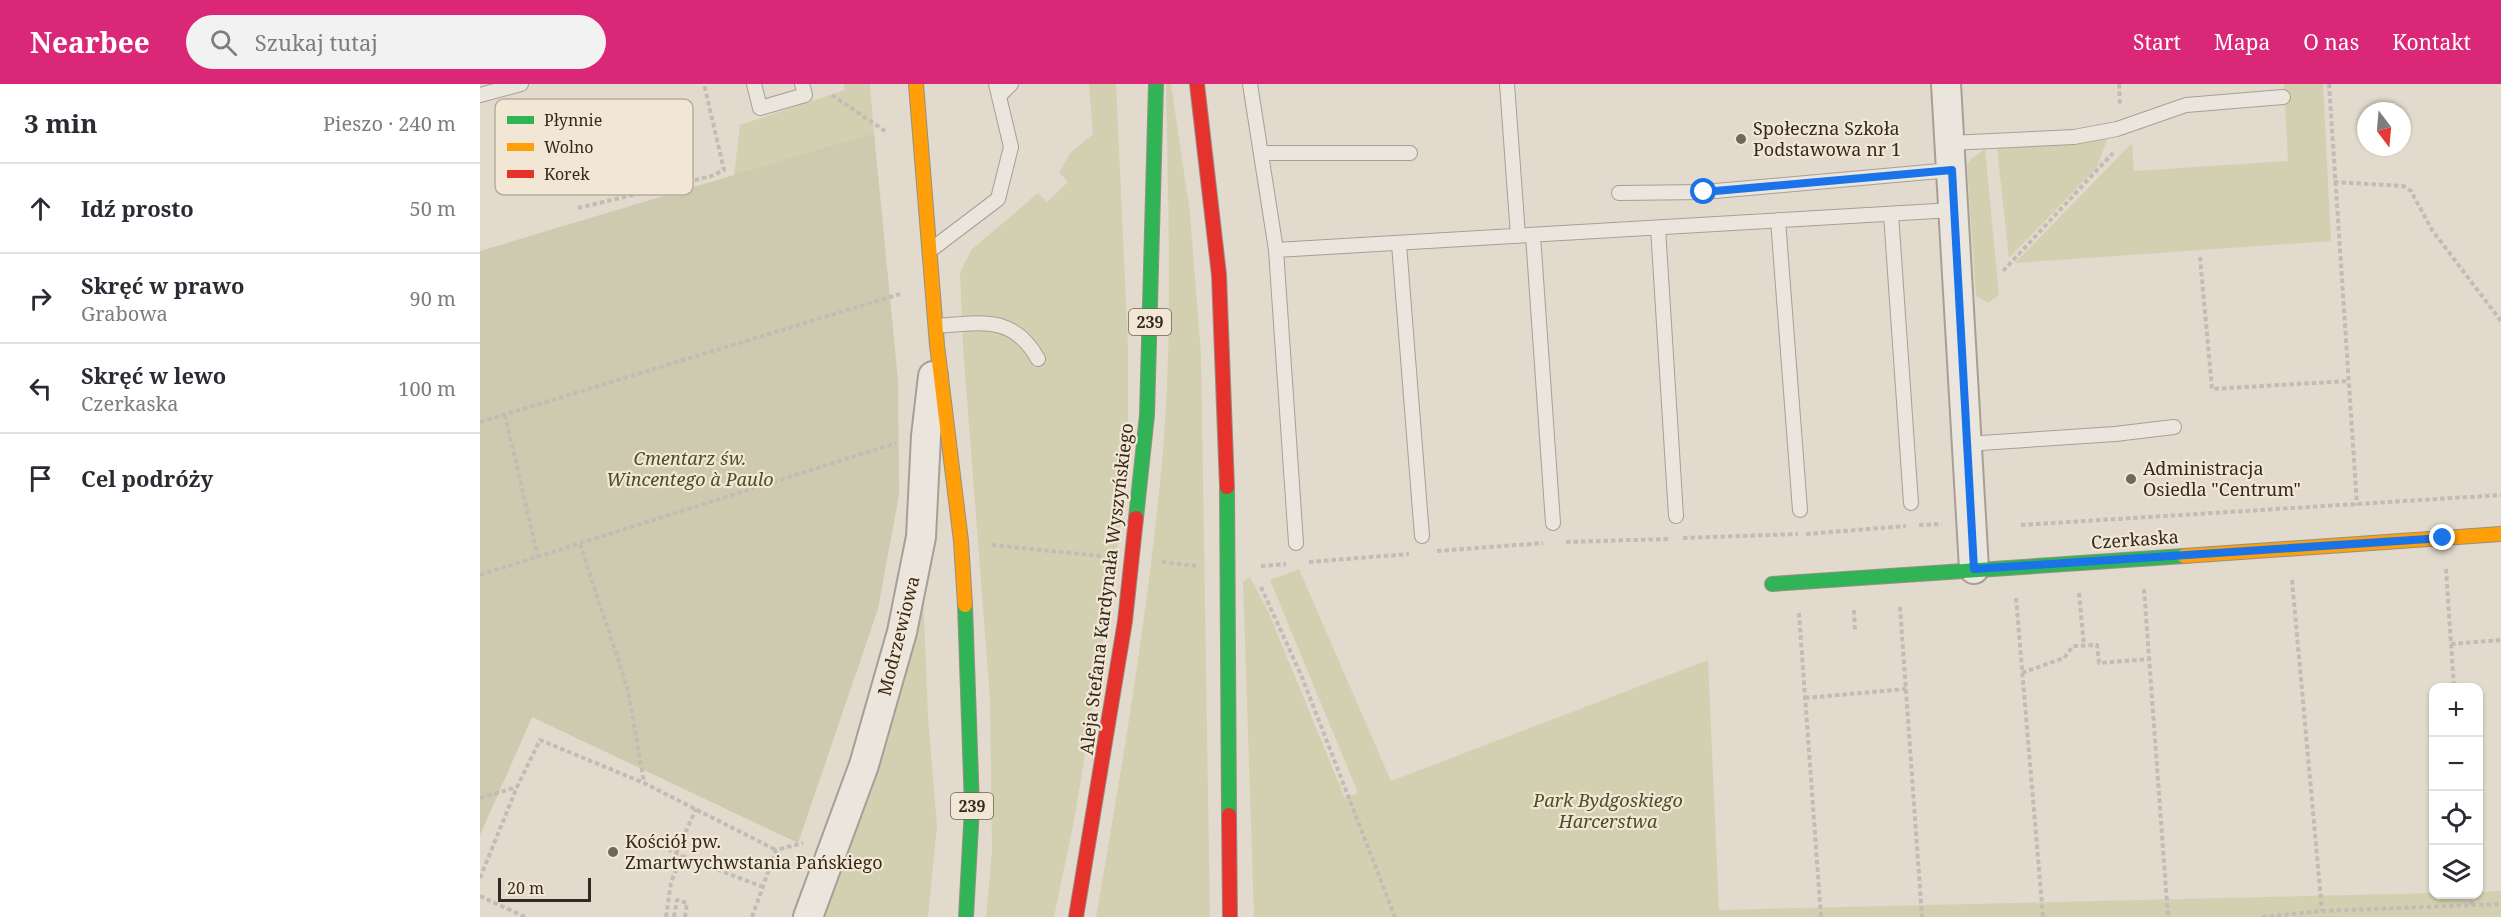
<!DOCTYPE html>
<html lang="pl">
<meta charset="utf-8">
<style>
body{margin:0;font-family:"Noto Serif",serif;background:#f2f2f3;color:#2b2b33}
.controls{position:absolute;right:18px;bottom:18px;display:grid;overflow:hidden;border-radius:12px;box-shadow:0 2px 4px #0004}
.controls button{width:54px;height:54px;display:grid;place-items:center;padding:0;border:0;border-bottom:2px solid #e1e1e2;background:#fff;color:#2b2b33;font:30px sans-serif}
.compass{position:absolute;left:1877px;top:18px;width:54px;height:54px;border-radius:50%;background:#fff;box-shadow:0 2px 4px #0004;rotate:164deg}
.scale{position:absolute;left:18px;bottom:15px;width:93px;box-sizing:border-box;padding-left:6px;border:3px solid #35281f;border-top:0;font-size:16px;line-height:21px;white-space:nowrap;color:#35281f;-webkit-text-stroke:4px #f2e7d4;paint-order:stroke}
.stop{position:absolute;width:18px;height:18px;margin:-14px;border:4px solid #1a73e8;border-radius:50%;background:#fff}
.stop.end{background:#1a73e8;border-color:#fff;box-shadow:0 2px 6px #0008}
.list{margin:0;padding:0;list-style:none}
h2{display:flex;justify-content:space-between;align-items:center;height:78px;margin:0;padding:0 24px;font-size:26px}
h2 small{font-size:20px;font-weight:400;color:#7c7c81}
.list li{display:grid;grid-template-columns:39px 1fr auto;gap:18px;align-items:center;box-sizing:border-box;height:90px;padding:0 24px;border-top:2px solid #e1e1e2}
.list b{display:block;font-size:22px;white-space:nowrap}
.list p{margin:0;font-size:20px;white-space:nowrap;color:#7c7c81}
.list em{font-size:20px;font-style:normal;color:#7c7c81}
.icon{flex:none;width:33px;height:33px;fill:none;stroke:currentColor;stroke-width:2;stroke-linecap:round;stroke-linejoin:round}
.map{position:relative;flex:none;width:2021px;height:833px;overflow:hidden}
header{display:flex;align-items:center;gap:36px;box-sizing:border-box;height:84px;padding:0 30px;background:#db2777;color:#fff}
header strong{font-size:28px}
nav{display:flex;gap:33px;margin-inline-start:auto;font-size:21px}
.search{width:420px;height:54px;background:#f2f2f3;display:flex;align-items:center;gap:15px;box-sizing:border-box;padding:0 21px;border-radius:33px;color:#7c7c81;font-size:22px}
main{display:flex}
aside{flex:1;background:#fff}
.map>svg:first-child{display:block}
</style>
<header>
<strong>Nearbee</strong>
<div class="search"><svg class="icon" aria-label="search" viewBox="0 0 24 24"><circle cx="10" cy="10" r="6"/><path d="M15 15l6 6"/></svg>Szukaj tutaj</div>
<nav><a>Start</a><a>Mapa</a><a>O nas</a><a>Kontakt</a></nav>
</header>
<main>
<aside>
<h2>3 min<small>Pieszo · 240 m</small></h2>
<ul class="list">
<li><svg class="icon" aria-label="ahead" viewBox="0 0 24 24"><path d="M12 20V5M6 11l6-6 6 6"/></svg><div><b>Idź prosto</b></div><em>50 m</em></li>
<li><svg class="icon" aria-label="right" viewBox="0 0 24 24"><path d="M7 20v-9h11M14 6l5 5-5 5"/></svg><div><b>Skręć w prawo</b><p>Grabowa</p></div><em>90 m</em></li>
<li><svg class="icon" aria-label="left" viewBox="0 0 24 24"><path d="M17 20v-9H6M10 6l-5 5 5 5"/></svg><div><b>Skręć w lewo</b><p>Czerkaska</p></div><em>100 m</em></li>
<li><svg class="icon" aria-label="arrive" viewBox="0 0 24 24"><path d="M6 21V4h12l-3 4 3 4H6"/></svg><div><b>Cel podróży</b></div></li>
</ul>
</aside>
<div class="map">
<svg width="2021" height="833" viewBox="0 0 2021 833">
<rect width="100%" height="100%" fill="#e2dacd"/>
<path fill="#d3d0b1" d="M364 0H390L394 49 254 92 260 41 365 6Z
M609 0H636L648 262V366L642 429 620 576 595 732 574 833H506L512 767 510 615 483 263 480 189 491 166 558 109 567 118 588 98 579 88 591 68 613 50Z
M686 0H691L710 129 721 270 730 833H616C643 678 669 523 683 367 693 245 688 122 686 0Z
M1804 0H1843L1851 157 1535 179 1652 59 1654 87 1808 77Z
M1628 53 1617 83 1529 174 1517 65Z
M1505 65 1519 211 1508 219 1496 212 1487 82 1491 75Z
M819 485 911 697 1228 576 1239 826 1953 809 1998 810 1999 808 2021 807V833H774L763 498 770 493 788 527 865 714 878 709 790 496Z
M443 508 448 633 457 742 448 833H343L414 630Z"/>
<path fill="#cdcab0" d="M394 49 418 296 419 411 398 525 318 759 52 633 0 751V167Z"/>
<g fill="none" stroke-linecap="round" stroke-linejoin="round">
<g stroke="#a79f96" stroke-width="16">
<path id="lane" d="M274 0 280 24 325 11 322 0
M770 0 796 166 1473 126
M1027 0 1038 152
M0 11 41 0
M519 12 531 0
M1470 59 1594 53 1637 45 1706 21 1803 13
M782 69H930
M1139 109 1224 108 1471 86
M1411 130 1431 419
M1298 136 1320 426
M1178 144 1196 432
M1053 151 1073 439
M919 160 942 452
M452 165 518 115 531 63 516 0
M796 166 816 459
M456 242C500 239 533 230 558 275
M1486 360 1635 350 1694 343"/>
</g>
<g stroke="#a79f96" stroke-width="32">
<path id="street" d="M1466 0 1494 485
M328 833 384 681 422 548 441 453 446 352 453 292"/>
</g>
<g stroke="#978f86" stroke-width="16">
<path id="fast" d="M747 403 749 731
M656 434 667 331 676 0
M1292 500 1704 472
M485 521 492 723 486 833"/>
</g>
<g stroke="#978f86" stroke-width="16">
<path id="slow" d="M436 0 457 261 481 457 485 521
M1704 472 2021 450"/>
</g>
<g stroke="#978f86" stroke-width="16">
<path id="jam" d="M717 0 739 191 747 403
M749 731 750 833
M596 833 645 537 656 434"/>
</g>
<path stroke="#c3bcb5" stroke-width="4" stroke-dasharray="4.5 3" stroke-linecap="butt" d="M1639 0 1640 20
M1849 0 1877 421
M352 11 405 47
M1854 98 1923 102 1931 107 1952 146 2021 237
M98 124 232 92 244 86 224 0
M1720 173 1732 305 1868 297
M1523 187 1633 69
M25 331 58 473
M0 338 420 210
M1439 441 1462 440
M1541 441 2021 411
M1326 450 1426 442
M1203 454 1318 450
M1086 458 1189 455
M100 460 148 606 164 698
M512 461 621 472
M957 467 1063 459
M682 478 716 482
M829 478 929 470
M781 482 806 480
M1966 485 1974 604
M0 491 416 359
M1812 496 1842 827
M781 503 822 593 915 833
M1664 505 1688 833
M1599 509 1604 562
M1536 514 1563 833
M1420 523 1442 833
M1374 526 1375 546
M1319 529 1341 833
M1971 560 2021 556
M1542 589 1584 574 1593 562 1617 561 1619 579 1669 575
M1325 614 1426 605
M0 714 37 703
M196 769 216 725
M202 772 283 803
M0 794 37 703 60 656 164 699 296 766
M1991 810 1992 821
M0 812 45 833
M186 833 191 798 202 772 189 766
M194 833 197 816 207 819 205 833
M272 833 296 766 323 759
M1782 833 1842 827 2021 820"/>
<use href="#lane" stroke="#eae6de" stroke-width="14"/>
<use href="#street" stroke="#eae6de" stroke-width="28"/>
<use href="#fast" stroke="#30b455" stroke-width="14"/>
<use href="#slow" stroke="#ff9f0a" stroke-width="14"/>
<use href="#jam" stroke="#e5322d" stroke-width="14"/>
</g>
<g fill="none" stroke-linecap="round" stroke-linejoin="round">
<path stroke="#1a73e8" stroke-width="8" d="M1224 108 1472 86 1494 485 1963 454"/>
</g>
<g fill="#72665c" stroke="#f2e7d4" stroke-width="2">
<circle cx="1261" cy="55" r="6"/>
<circle cx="1651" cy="395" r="6"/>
<circle cx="133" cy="768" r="6"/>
</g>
<g text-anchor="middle" stroke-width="4.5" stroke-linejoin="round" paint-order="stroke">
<g fill="#f2e7d4" stroke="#6e6155" stroke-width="1.5">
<rect x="649" y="225" width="42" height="26" rx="4.5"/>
<rect x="471" y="709" width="42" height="26" rx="4.5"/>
</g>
<g font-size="16" font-weight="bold" fill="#35281f">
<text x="670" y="244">239</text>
<text x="492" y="728">239</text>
</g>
<g font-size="18" fill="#35281f" stroke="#f2e7d4" text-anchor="start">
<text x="1273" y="51">Społeczna Szkoła<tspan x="1273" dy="21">Podstawowa nr 1</tspan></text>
<text x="1663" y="391">Administracja<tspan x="1663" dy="21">Osiedla "Centrum"</tspan></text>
<text x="145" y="764">Kościół pw.<tspan x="145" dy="21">Zmartwychwstania Pańskiego</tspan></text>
</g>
<g font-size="18" font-style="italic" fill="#494f27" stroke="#f2e7d4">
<text x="210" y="381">Cmentarz św.<tspan x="210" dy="21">Wincentego à Paulo</tspan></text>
<text x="1128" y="723">Park Bydgoskiego<tspan x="1128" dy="21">Harcerstwa</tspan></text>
</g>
<g font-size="18" fill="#35281f" stroke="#f2e7d4">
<text transform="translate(1655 456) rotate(-4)" y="6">Czerkaska</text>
<text transform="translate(627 505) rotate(-83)" y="6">Aleja Stefana Kardynała Wyszyńskiego</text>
<text transform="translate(419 552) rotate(-76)" y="6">Modrzewiowa</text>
</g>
</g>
<rect x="15" y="15" width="198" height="96" rx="9" fill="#f2e7d4" stroke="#b9ae9e" stroke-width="1.5"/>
<rect x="27" y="32" width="27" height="8" fill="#30b455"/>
<rect x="27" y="59" width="27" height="8" fill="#ff9f0a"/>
<rect x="27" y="86" width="27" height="8" fill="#e5322d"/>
<g font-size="16" fill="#35281f">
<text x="64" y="42">Płynnie</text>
<text x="64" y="69">Wolno</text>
<text x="64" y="96">Korek</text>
</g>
</svg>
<div class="controls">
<button>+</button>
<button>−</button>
<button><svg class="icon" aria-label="locate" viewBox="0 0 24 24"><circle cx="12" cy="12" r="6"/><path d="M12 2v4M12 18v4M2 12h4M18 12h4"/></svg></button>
<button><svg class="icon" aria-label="layers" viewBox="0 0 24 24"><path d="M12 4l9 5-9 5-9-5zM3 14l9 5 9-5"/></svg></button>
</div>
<svg class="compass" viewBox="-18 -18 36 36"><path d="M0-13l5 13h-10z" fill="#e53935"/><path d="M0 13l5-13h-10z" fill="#7c7c81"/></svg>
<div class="scale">20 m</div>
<div class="stop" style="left:1224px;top:108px"></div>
<div class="stop end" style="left:1963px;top:454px"></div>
</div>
</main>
